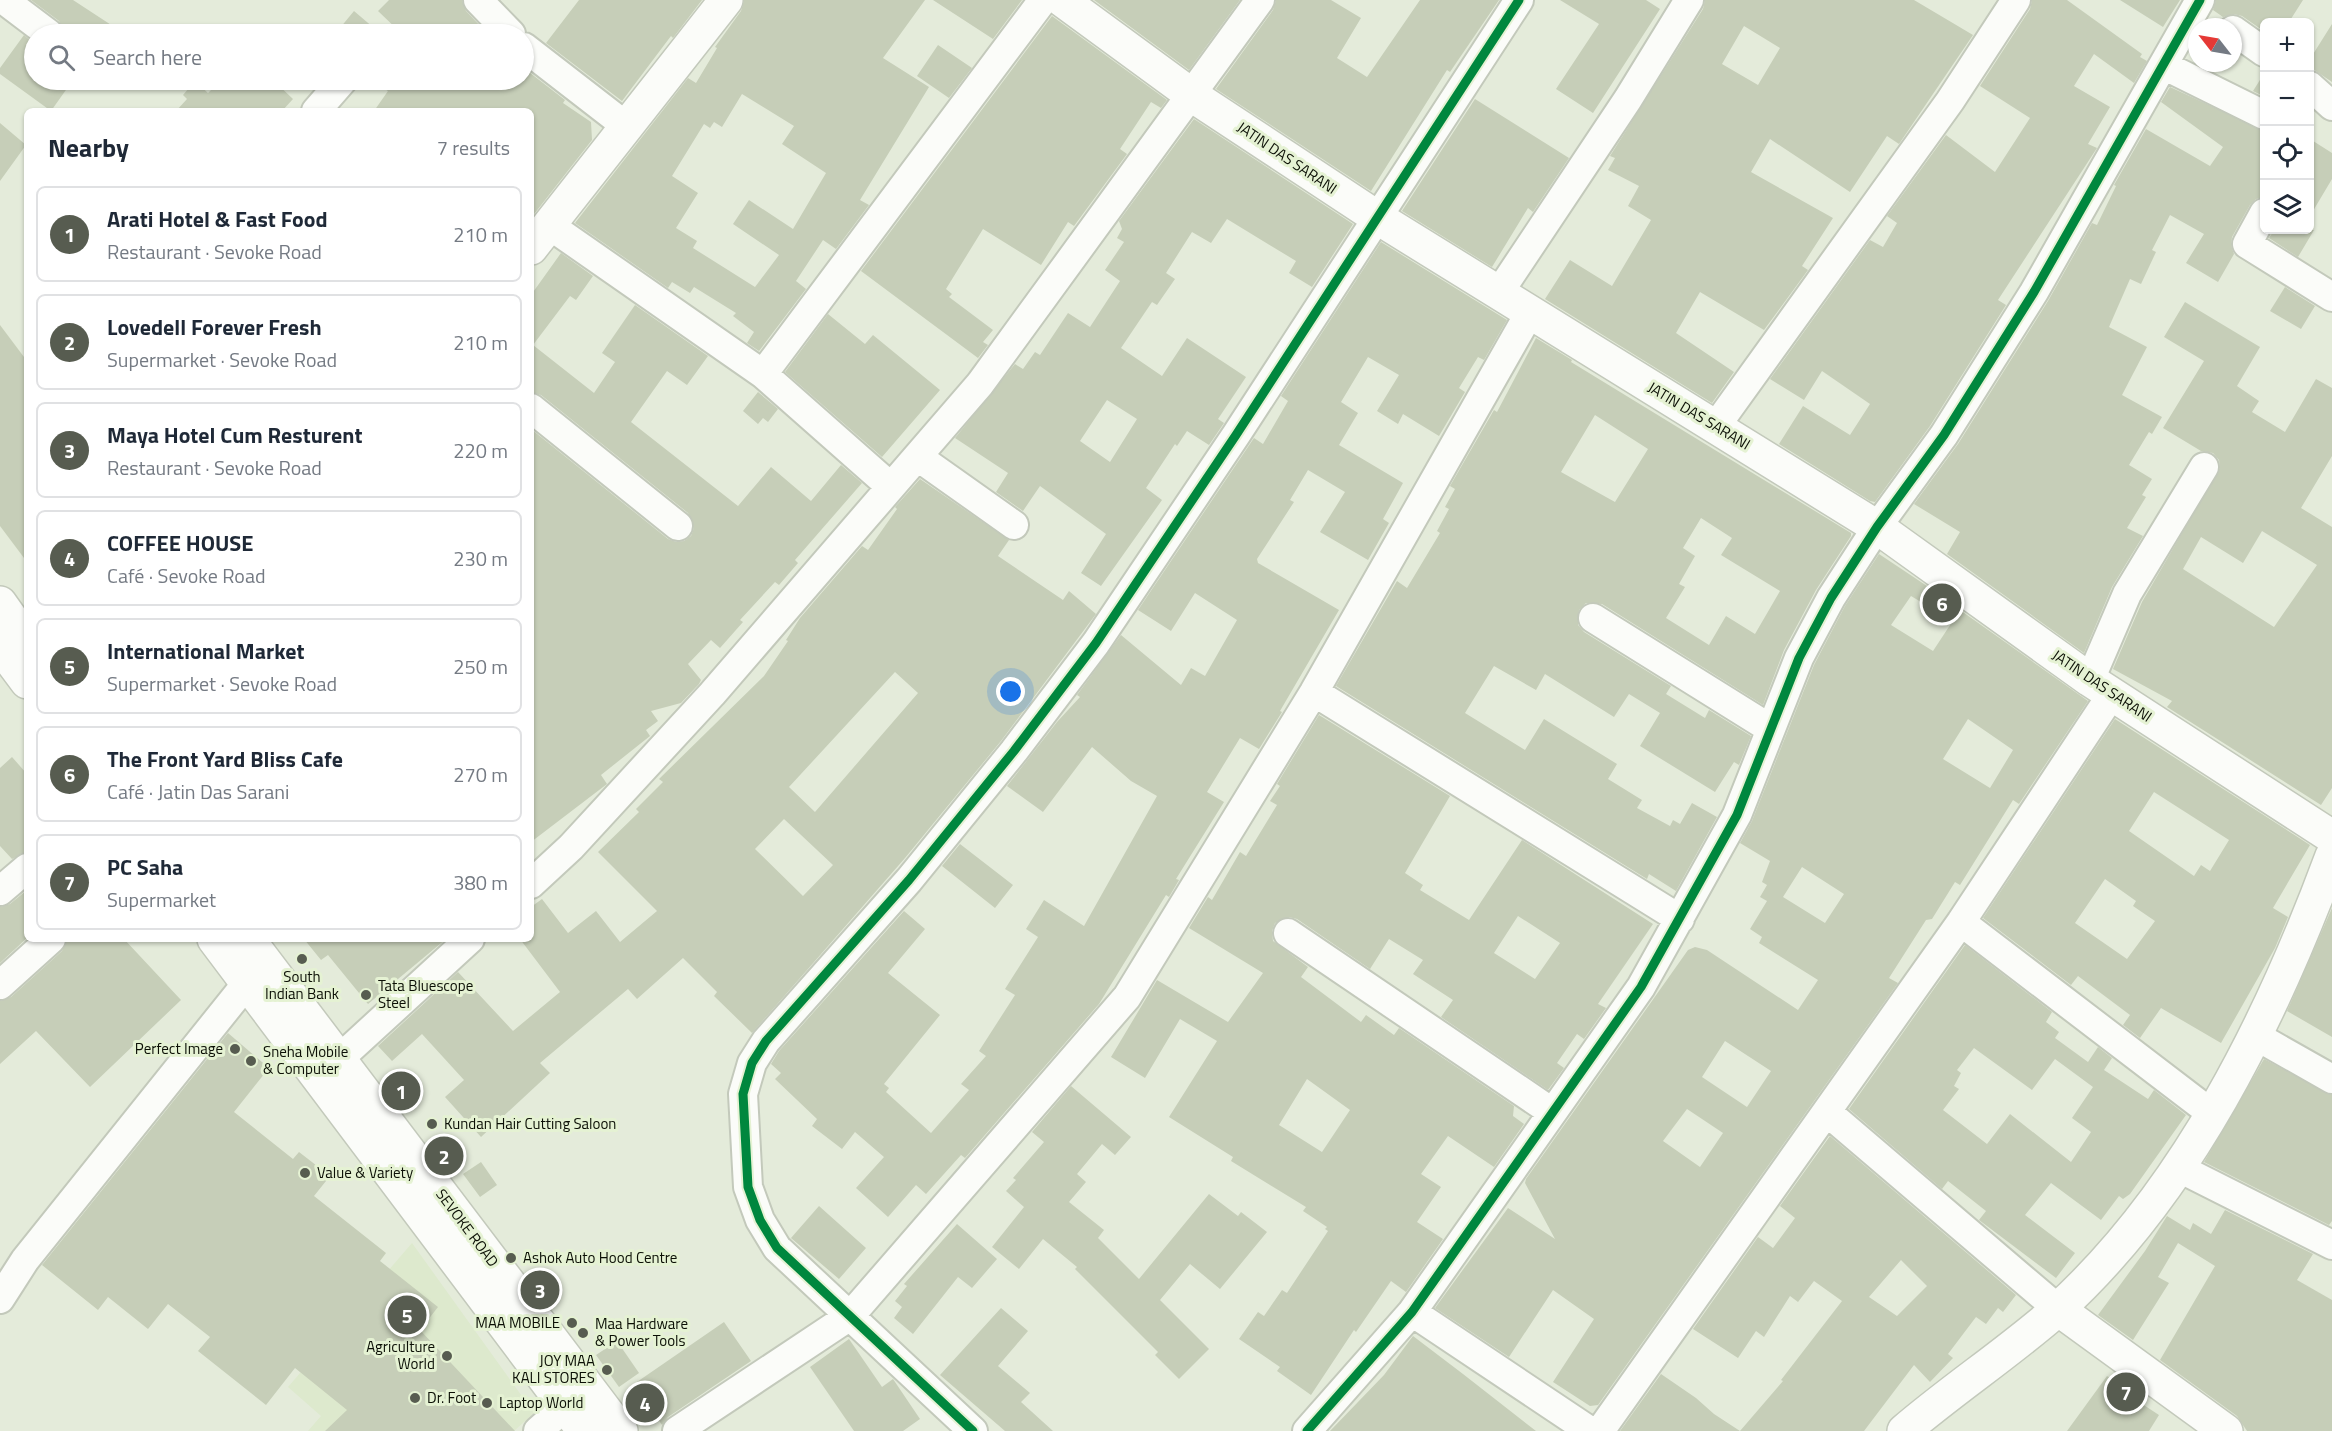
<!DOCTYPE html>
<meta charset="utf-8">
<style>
body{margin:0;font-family:"Titillium Web",sans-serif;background:#f6f6f7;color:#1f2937}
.controls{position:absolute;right:18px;top:18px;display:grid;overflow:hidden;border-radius:9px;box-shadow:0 2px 4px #0004}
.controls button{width:54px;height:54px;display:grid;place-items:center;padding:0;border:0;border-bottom:2px solid #e0e1e3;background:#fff;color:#1f2937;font:30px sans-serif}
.compass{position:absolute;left:2188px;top:18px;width:54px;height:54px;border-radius:50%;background:#fff;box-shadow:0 2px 4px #0004;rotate:301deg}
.you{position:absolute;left:1011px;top:692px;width:21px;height:21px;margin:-15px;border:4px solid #fff;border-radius:50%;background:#1a73e8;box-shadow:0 0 0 9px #1a73e833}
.badge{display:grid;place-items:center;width:39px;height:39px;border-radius:50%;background:#575c50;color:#fff;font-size:20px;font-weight:700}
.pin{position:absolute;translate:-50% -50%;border:3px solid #fff;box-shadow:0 2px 6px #0006}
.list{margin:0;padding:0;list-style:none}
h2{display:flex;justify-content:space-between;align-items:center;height:78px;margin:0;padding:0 24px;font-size:26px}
h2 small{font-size:20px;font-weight:400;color:#747a83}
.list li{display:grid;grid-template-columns:39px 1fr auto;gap:18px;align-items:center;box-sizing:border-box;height:96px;margin:0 12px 12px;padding:0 12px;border:2px solid #e0e1e3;border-radius:9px}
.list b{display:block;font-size:22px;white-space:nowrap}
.list p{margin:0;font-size:20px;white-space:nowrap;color:#747a83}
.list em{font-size:20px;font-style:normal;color:#747a83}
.icon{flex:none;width:33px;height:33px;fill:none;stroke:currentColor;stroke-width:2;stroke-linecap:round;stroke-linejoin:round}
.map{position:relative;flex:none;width:2332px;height:1431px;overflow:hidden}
.search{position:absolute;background:#fff;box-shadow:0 2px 4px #0004;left:24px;top:24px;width:510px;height:66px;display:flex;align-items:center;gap:15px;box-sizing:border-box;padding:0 21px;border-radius:33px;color:#747a83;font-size:22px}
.panel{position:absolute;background:#fff;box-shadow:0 2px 4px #0004;left:24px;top:108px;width:510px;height:834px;border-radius:9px}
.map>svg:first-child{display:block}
</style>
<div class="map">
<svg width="2332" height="1431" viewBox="0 0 2332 1431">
<rect width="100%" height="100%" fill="#e4ebda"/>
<path fill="#dde9cd" d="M412 1243 534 1413 514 1431H308L321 1416 288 1387Z"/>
<path fill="#c6ceb8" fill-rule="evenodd" d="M31 0H73L125 34H65L59 21Z
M389 0H462L466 11 483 29 479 34H402L378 11Z
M579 0H702L673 38 671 36 622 101 546 43Z
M744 0H925L883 58 929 87 860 200 869 205 836 249 823 240 796 281 806 289 759 351 747 343 754 332 733 316 736 313 694 287 690 293 672 282 668 288 575 223 688 78 696 83 717 48 715 47 741 11ZM742 94 794 126 782 144 826 173 793 229 749 200 733 224 779 255 755 287 693 248 697 241 676 228 698 193 672 176 704 124 710 128 714 122 722 127Z
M933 0H1022L993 39Z
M1094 0H1240L1189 70Z
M1276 0H1331L1361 18 1337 58 1367 77 1420 0H1499L1450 72 1447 70 1371 191 1216 89 1273 10Z
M1560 0H1646L1660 9 1593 113 1556 89 1599 24Z
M1705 0H1914L1973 35 1899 144 1887 136 1850 192 1770 139 1751 172 1833 218 1802 266 1808 270 1764 330 1700 292 1676 333 1734 372 1712 403 1545 299 1570 260 1612 286 1651 220 1628 206 1639 186 1608 170 1615 158 1610 156 1703 9ZM1744 26 1780 48 1758 85 1722 64Z
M2032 0H2067L2142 54 2140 57 2147 61 2134 83 2094 54 2074 86 2110 107 2088 144 2097 148 1998 300 2006 305 1930 426 1875 502 1870 501 1779 444 1803 406 1850 435 1870 404 1822 371 1804 400 1770 379 1870 240 1883 247 1897 223 1887 216 1946 135 1995 172 2030 118 1980 86 2030 9Z
M2120 0H2180L2163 27Z
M2216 0H2303L2289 22H2265V32L2242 16 2234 14 2223 17 2213 10Z
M354 11 381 34H335Z
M1052 16 1167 100 1161 108 1151 102 1120 149 1127 154 1074 226 1068 222 1041 265 983 229 946 289 952 294 949 297 993 330 983 342 988 345 978 358 861 271Z
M2332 24V82L2310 67V59Z
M24 35 34 44V80H73L51 111 0 74V68Z
M938 45 972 68 949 98 917 76Z
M525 69 565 100 563 103 591 122 592 140 531 218V111H374L388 91 371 80H524Z
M2265 72V97L2253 91Z
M221 80H273L293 99 282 111H176L187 99 183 95 195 81 208 93Z
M2170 87 2265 131V197L2256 199 2250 205 2232 237 2231 245 2234 254 2218 282 2186 263 2204 234 2170 215 2152 250 2156 252 2141 284 2130 279 2109 327 2147 347 2122 395 2162 417 2152 434 2149 432 2129 465 2152 479 2142 495 2146 497 2127 528 2143 536 2112 587 2084 653 1947 554 1960 532 1914 504 1958 444 2048 301 2092 223 2097 225 2116 186 2114 185 2146 129 2210 166 2223 147 2161 102Z
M1475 99 1569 158 1533 212 1528 208 1492 267 1402 211Z
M1194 119 1353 224 1312 287 1289 273 1296 261 1227 219 1211 243 1192 232 1166 273 1175 279 1157 305 1152 302 1121 348 1162 376 1187 338 1246 377 1218 419 1224 423 1209 445 1187 431 1177 446 1175 444 1146 488 1162 500 1101 586 1081 573 1106 534 1040 486 1023 511 996 492 1008 473 955 438 1015 364 1023 369 1035 352 1040 355 1068 313 1090 327 1120 281 1105 270 1124 242 1117 238 1122 229 1119 221ZM1107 400 1137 419 1110 462 1080 441Z
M0 123 26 145 0 181Z
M2310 139 2332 153V179L2310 216Z
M2274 230H2314L2298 257 2269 238Z
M1381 242 1507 320 1484 360 1478 357 1459 388 1465 392 1439 436 1403 414 1398 424 1377 411 1399 375 1368 357 1341 402 1358 413 1339 445 1403 483 1383 519 1389 523 1368 560 1320 532 1345 492 1308 470 1290 500 1294 502 1257 559 1258 563 1339 610 1280 711 1282 712 1259 749 1240 738 1207 792 1224 802 1176 879 1179 880 1169 897 1166 895 1099 1004 965 1158 961 1155 926 1194 916 1185 888 1217 856 1188 884 1157 855 1132 842 1149 812 1126 817 1119 775 1079 781 1073 771 1064 779 1051 904 911 925 929 888 973 940 1015 884 1084 889 1088 886 1092 931 1133 969 1090 961 1084 986 1056 979 1051 1015 995 1005 989 1038 937 1026 929 1044 900 1084 926 1157 796 1131 781 1092 747 1043 812 1007 786 1057 722 1080 697 1077 695 1121 635 1181 685 1191 668 1205 676 1237 620 1195 593 1171 631 1138 610 1254 438 1263 444 1288 401 1281 396Z
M561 253 593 276 576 300 570 296 533 345 594 393 615 362 602 353 635 305 708 356 687 385 667 371 631 422 738 506 771 467 811 501 841 465 862 483 795 560 798 563 779 585 775 582 740 620 743 622 720 648 711 640 688 664 701 680 699 684 681 703 651 711 658 721 646 730 650 736 601 775 607 784 531 842V429L668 539 676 542 684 541 691 536 694 528 688 513 541 395 531 392V295Z
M2285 287 2315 306 2301 329 2270 311Z
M2185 302 2260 347 2237 386 2259 401 2252 412 2285 432 2316 379 2332 388V456L2301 508 2332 527V788L2321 805 2167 707 2172 701 2113 669 2142 602 2220 468 2219 460 2213 453 2201 451 2163 428 2204 361 2164 337ZM2262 531 2317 565 2274 627 2183 569 2201 537 2243 563Z
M828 314 865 344 873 335 940 390 882 457 785 372Z
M0 325 27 361V562L0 526Z
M1536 338 1572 360 1571 362 1851 533V536L1816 590 1784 650 1763 705 1602 604 1586 603 1579 610 1578 625 1584 632 1671 686 1666 694 1705 718 1709 710 1751 736 1739 765 1734 762 1715 792 1640 746 1660 713 1629 694 1614 717 1545 674 1536 690 1494 666 1465 713 1525 750 1544 719 1617 764 1608 779 1642 800 1637 808 1670 826 1673 820 1680 824 1692 803 1717 817 1676 891 1649 874 1647 879 1336 686 1397 581 1407 588 1440 533 1437 531 1449 509 1445 507 1455 489 1450 486 1494 410 1497 412ZM1595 415 1648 449 1615 502 1561 472ZM1701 518 1732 538 1721 555 1780 591 1755 634 1726 616 1709 645 1666 618 1685 587 1679 584 1695 556 1683 548Z
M758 392 778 409 768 422 763 418 758 424 743 411Z
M920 479 1009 540 998 556 1063 600 1069 591 1096 614 1001 741 905 858 752 1033 714 996 717 992 683 958 637 999 628 989 540 1063 550 1073 481 1137 445 1097 464 1080 422 1034 392 1061 378 1046 458 972 513 1031 560 992 520 939H531V907L542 899 568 933 596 911 620 942 657 911 598 852 639 812 636 809 663 782 659 779 764 676 788 641 786 640 800 618 862 546 868 550 897 509 895 507ZM895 672 918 693 815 812 789 787ZM784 819 833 865 803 896 755 849Z
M1879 554 1930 588 1921 602 1911 596 1891 625 1933 651 1960 610 2088 701 2019 804 2013 800 1960 885 1955 882 1932 919 1926 920 1889 978 1898 983 1598 1405 1590 1406 1553 1382 1594 1319 1553 1290 1509 1357 1435 1308 1508 1208 1555 1239 1525 1183 1526 1179 1688 950 1695 947 1707 950 1798 1010 1818 980 1759 943 1762 937 1750 929 1767 901 1760 897 1767 885 1762 882 1770 861 1740 843 1752 821 1814 665 1845 606ZM1968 719 2013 750 1990 788 1943 759ZM1802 867 1844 894 1825 923 1783 897ZM1725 1041 1771 1071 1747 1107 1702 1077ZM1687 1109 1723 1133 1700 1167 1663 1141Z
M1319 715 1450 796 1405 873 1423 885 1420 890 1469 920 1522 840 1653 924 1598 1004 1606 1008 1584 1039 1577 1034 1557 1063 1564 1068 1548 1090 1441 1017 1453 1000 1413 974 1423 960 1389 939 1370 969 1297 919 1289 917 1275 923 1272 931 1273 941 1308 967 1301 977 1361 1022 1366 1015 1394 1035 1399 1028 1514 1106 1513 1116 1524 1124 1494 1167 1448 1136 1421 1174 1441 1187 1417 1222 1443 1239 1406 1292 1391 1281 1356 1332 1354 1330 1311 1395 1277 1371 1280 1367 1239 1339 1258 1312 1264 1316 1282 1290 1287 1293 1328 1231 1325 1229 1327 1227 1303 1211 1306 1207 1231 1161 1233 1157 1169 1117 1217 1041 1180 1019 1145 1078 1111 1057 1157 980 1228 1022 1263 973 1189 928 1208 897 1212 900 1240 852 1246 856 1277 805 1270 801 1280 786 1277 784ZM1518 916 1560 943 1535 979 1494 953ZM1307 1079 1350 1110 1322 1152 1279 1125Z
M2115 719 2310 845 2273 908 2288 917 2275 948 2221 1043 2161 1008 2140 1038 2123 1025 2130 1015 2078 976 2071 985 1983 918ZM2154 792 2229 840 2210 871 2201 865 2194 876 2129 831ZM2105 879 2136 901 2133 906 2155 921 2127 959 2075 923Z
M12 757 27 774V852L12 859 0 846V768Z
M960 844 1013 885 995 908 942 866Z
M27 890V938L0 963V907L10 904Z
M2332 908V1037L2287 1011Z
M67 939H124L181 1000 90 1087 36 1031 0 1064V1001L11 997 62 951Z
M304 939H446L368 1004 328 955 321 960Z
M1965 945 2052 1012 2046 1022 2059 1032 2055 1038 2088 1062 2098 1047 2112 1058 2104 1070 2148 1099 2154 1090 2186 1115 2130 1194 2123 1199 2119 1196 2101 1220 2051 1183 2025 1215 2075 1253 2056 1278 1979 1220 1986 1211 1948 1181 1942 1189 1849 1109ZM1974 1048 2032 1090 2055 1059 2093 1087 2072 1118 2091 1132 2071 1162 2010 1114 1987 1144 1943 1110 1959 1089 1954 1086 1961 1073 1957 1070Z
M228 1033 269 1068 234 1112 293 1159 299 1152 330 1176 314 1196 386 1253 380 1261 438 1307 420 1330 515 1431H325L347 1410 295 1368 266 1405 198 1351 210 1337 168 1304 148 1329 108 1297 98 1310 42 1265Z
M2264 1059 2332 1095V1221L2329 1225 2204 1162Z
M1071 1086 1131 1137 1115 1155 1102 1144 1077 1174 1086 1182 1069 1202 1104 1230 1098 1238 1139 1279 1209 1194 1238 1216 1241 1212 1267 1232 1220 1289 1190 1264 1160 1300 1209 1349 1179 1379 1155 1355 1158 1352 1075 1269 1077 1267 1043 1239 1019 1269 992 1247 1024 1207 1006 1191 1016 1180 1013 1178 1044 1142 1032 1132Z
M1830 1136 2016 1295 2003 1312 1998 1308 1986 1324 1976 1317 1948 1354 1953 1358 1930 1382 1914 1365 1864 1431H1620L1661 1374 1696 1398 1714 1414 1740 1431 1783 1381 1781 1380 1842 1301 1814 1281 1798 1302 1790 1296 1764 1337 1756 1331 1738 1358 1693 1329 1758 1237 1773 1248 1795 1218 1780 1206ZM1901 1260 1927 1286 1897 1316 1869 1297Z
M481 1162 497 1185 480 1197 463 1174Z
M819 1206 866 1248 839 1279 791 1238Z
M2225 1210 2313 1254 2297 1280 2332 1300V1431H2247L2237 1416 2160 1360 2215 1266 2178 1243 2158 1277 2169 1283 2133 1340 2098 1315 2145 1251 2167 1216 2190 1230 2193 1223 2211 1234Z
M957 1224 997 1259 972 1288 958 1277 913 1334 894 1318 902 1307 895 1301 907 1286 904 1284Z
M1001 1308 1028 1331 998 1366 1030 1393 1021 1402 1053 1431H1005L940 1375Z
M724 1322 751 1361 668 1417 662 1425 634 1384Z
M1413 1336 1463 1374 1536 1431H1330L1384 1375Z
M849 1339 882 1387 893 1379 920 1419 903 1431H854L810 1367Z
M617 1341 639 1373 619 1387 596 1355Z
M2107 1376 2135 1395 2133 1398 2159 1415 2149 1431H2067Z"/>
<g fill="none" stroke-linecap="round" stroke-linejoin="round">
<g stroke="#c3c9bb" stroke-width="32">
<path id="minor" d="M4 0 49 34
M478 0 511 34
M2233 30 2264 52
M524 47 626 126
M2163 65 2264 115
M2310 86 2332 106
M316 111 343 80
M2264 213 2247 244 2332 297
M549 225 763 374 891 487
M1498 294 1628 99 1689 0
M763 374 1043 0
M531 408 678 526
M1716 426 1950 101 2016 0
M918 457 1014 525
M1593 618 1771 729
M2090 680 2127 594 2204 467
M1314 692 1680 919
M531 884 571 847 712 694 980 384 1260 0
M0 891 27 868
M1961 922 2211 1113
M1288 933 1552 1112
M0 985 51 939
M2256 1036 2332 1079
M339 1059 470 939
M1827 1112 2058 1309
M2177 1167 2332 1245
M0 1299 25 1260 247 983
M1412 1312 1590 1431
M538 1431 565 1407
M677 1431 850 1316 1127 997 1314 692 1529 314
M973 1431 777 1248 760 1220 748 1187 743 1094 752 1063 766 1041 909 880 1014 751 1096 643 1236 435 1519 0
M1307 1431 1412 1312 1641 987 1737 815 1799 658 1831 598 1877 527 1944 435 2034 292 2200 0
M1600 1431 1961 922 2112 694"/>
</g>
<g stroke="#c3c9bb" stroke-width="36">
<path id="tertiary" d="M1062 0 1193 96 1378 218 1877 527 2090 680 2332 837
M531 248 726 0
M2058 1309 2226 1431
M1904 1431C1953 1389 2008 1353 2057 1310 2187 1192 2272 1018 2332 856"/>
</g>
<g stroke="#c3c9bb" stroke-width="36">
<path id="secondary" d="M0 603 27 641
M0 646 27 682
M214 939 584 1431
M248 939 621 1431"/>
</g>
<use href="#minor" stroke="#fbfcf9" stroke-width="28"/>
<use href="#tertiary" stroke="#fbfcf9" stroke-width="33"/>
<use href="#secondary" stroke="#fbfcf9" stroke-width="33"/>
<g stroke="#e5f2d3" stroke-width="13">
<path id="cycleway" d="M973 1431 777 1248 760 1220 748 1187 743 1094 752 1063 766 1041 909 880 1014 751 1096 643 1236 435 1519 0
M1307 1431 1412 1312 1641 987 1737 815 1799 658 1831 598 1877 527 1944 435 2034 292 2200 0"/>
</g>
<use href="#cycleway" stroke="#00873e" stroke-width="9"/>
</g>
<g fill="#575c50" stroke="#e5f2d3" stroke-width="2">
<circle cx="302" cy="959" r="6"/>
<circle cx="366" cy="995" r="6"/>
<circle cx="235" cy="1049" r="6"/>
<circle cx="251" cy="1061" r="6"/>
<circle cx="432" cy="1124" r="6"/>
<circle cx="305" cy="1173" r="6"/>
<circle cx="511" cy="1258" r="6"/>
<circle cx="572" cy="1323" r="6"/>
<circle cx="583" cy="1333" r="6"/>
<circle cx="447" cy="1356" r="6"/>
<circle cx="607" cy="1370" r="6"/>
<circle cx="415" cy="1398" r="6"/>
<circle cx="487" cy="1403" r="6"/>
</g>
<g text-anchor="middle" stroke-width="6" stroke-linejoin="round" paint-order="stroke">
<g font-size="15" fill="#0b0f05" stroke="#e5f2d3">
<text transform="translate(1287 158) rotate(34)" y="5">JATIN DAS SARANI</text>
<text transform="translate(1699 416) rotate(31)" y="5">JATIN DAS SARANI</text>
<text transform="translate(2102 686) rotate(34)" y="5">JATIN DAS SARANI</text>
<text transform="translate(467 1228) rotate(53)" y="5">SEVOKE ROAD</text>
</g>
<g font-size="15" fill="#0b0f05" stroke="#e5f2d3" text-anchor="start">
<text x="302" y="982" text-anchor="middle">South<tspan x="302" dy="17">Indian Bank</tspan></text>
<text x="378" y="991">Tata Bluescope<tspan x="378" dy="17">Steel</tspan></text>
<text x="223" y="1054" text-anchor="end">Perfect Image</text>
<text x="263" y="1057">Sneha Mobile<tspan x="263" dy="17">&amp; Computer</tspan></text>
<text x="444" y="1129">Kundan Hair Cutting Saloon</text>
<text x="317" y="1178">Value &amp; Variety</text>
<text x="523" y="1263">Ashok Auto Hood Centre</text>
<text x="560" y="1328" text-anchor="end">MAA MOBILE</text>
<text x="595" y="1329">Maa Hardware<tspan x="595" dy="17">&amp; Power Tools</tspan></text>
<text x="435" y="1352" text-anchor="end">Agriculture<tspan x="435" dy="17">World</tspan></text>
<text x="595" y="1366" text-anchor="end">JOY MAA<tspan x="595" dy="17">KALI STORES</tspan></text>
<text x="427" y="1403">Dr. Foot</text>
<text x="499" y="1408">Laptop World</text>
</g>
</g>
</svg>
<div class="controls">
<button>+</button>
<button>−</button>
<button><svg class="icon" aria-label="locate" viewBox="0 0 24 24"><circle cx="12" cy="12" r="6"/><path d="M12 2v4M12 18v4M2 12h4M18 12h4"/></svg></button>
<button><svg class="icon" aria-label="layers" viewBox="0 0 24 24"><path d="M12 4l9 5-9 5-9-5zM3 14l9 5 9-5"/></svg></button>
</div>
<svg class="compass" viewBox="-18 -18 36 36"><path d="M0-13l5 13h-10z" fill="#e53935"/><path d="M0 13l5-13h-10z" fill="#747a83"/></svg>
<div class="you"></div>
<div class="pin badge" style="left:401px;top:1091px">1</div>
<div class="pin badge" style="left:444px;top:1156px">2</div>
<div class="pin badge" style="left:540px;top:1290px">3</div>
<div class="pin badge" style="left:645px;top:1403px">4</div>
<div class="pin badge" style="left:407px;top:1315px">5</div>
<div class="pin badge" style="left:1942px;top:603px">6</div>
<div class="pin badge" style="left:2126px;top:1392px">7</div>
<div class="search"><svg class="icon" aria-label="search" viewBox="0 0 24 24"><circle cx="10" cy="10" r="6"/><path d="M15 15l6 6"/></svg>Search here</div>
<section class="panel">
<h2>Nearby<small>7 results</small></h2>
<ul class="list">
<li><span class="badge">1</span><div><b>Arati Hotel &amp; Fast Food</b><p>Restaurant · Sevoke Road</p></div><em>210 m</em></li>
<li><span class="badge">2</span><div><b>Lovedell Forever Fresh</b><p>Supermarket · Sevoke Road</p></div><em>210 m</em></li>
<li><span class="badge">3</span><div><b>Maya Hotel Cum Resturent</b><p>Restaurant · Sevoke Road</p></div><em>220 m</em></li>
<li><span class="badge">4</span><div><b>COFFEE HOUSE</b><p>Café · Sevoke Road</p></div><em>230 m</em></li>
<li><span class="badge">5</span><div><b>International Market</b><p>Supermarket · Sevoke Road</p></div><em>250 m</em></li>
<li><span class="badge">6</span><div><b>The Front Yard Bliss Cafe</b><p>Café · Jatin Das Sarani</p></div><em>270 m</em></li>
<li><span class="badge">7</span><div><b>PC Saha</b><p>Supermarket</p></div><em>380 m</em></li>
</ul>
</section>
</div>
